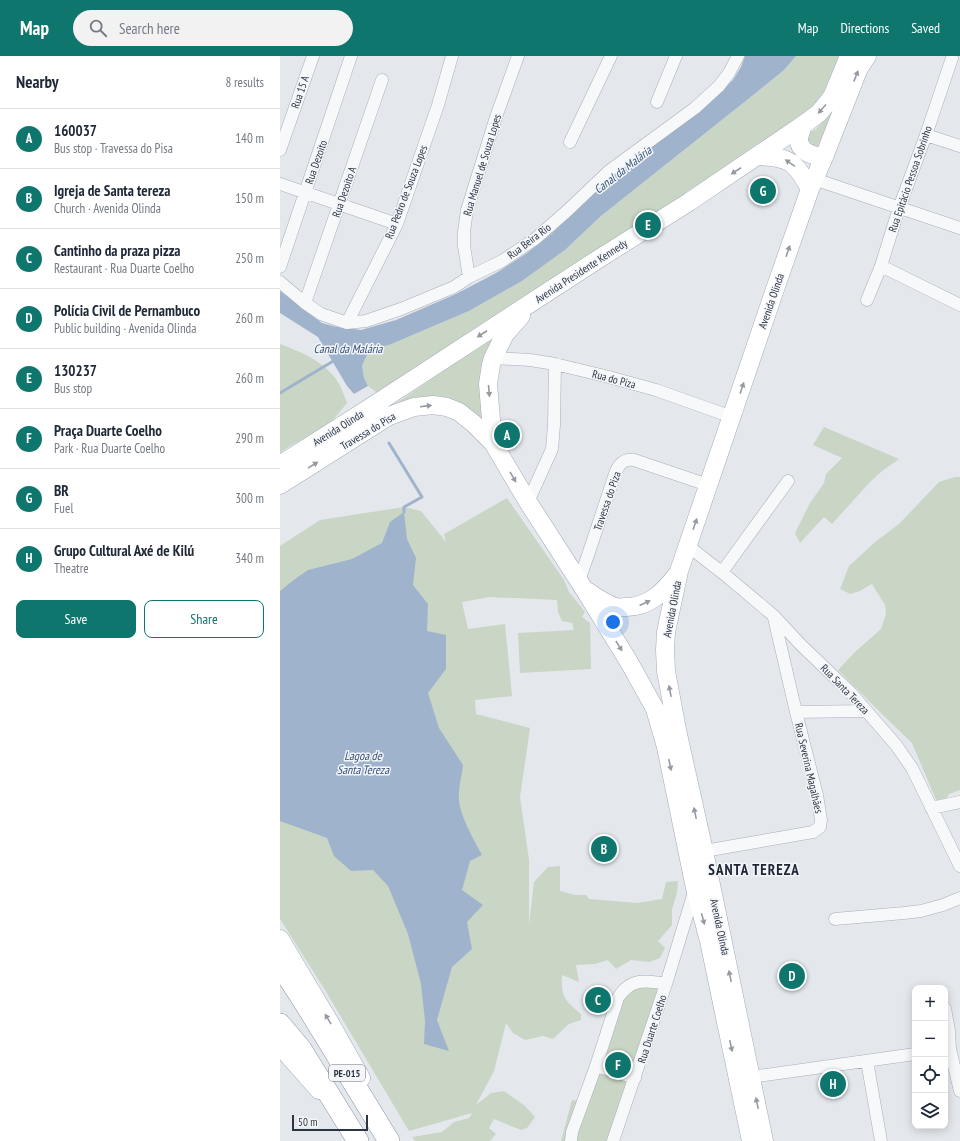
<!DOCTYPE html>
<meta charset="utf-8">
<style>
body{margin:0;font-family:"PT Sans Narrow",sans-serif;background:#f2f2f3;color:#1f2937}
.controls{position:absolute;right:12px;bottom:12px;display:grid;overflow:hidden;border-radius:8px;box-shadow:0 2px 10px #0003}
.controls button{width:36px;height:36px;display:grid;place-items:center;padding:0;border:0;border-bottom:1px solid #e0e1e3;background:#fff;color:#1f2937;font:20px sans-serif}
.scale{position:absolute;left:12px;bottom:10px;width:76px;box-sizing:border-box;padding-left:4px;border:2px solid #2b3445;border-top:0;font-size:11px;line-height:14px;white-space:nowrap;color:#2b3445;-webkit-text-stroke:3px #f4f6f9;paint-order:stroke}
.you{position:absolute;left:333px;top:566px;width:14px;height:14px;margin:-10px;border:3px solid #fff;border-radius:50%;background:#1a73e8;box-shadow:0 0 0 6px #1a73e833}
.badge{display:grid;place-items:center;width:26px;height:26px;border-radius:50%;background:#0f766e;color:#fff;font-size:13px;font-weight:700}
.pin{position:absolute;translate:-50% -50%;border:2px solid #fff;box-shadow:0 1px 4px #0006}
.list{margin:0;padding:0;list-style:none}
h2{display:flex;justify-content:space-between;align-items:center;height:52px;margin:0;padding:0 16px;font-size:17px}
h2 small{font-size:13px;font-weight:400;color:#747a83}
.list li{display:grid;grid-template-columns:26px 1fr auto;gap:12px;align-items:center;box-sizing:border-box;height:60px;padding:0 16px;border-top:1px solid #e0e1e3}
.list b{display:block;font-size:15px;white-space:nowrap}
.list p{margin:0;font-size:13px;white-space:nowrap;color:#747a83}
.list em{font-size:13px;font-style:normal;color:#747a83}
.actions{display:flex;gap:8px;padding:12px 16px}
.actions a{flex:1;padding:9px 0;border:1px solid #0f766e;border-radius:8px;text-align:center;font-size:14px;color:#0f766e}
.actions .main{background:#0f766e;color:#fff}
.icon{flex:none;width:22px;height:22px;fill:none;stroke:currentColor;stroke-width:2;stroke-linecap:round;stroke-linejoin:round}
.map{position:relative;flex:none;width:680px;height:1085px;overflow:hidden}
header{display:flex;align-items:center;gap:24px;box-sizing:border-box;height:56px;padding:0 20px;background:#0f766e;color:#fff}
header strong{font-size:19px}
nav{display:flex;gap:22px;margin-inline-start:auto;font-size:14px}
.search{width:280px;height:36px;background:#f2f2f3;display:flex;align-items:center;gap:10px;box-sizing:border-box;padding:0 14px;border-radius:22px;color:#747a83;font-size:15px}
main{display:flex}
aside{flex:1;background:#fff}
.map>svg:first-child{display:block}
</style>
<header>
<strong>Map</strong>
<div class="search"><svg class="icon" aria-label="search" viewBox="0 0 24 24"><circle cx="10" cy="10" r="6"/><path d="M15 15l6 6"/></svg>Search here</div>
<nav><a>Map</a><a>Directions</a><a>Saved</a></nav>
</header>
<main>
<aside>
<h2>Nearby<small>8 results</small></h2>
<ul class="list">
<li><span class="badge">A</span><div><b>160037</b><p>Bus stop · Travessa do Pisa</p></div><em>140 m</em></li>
<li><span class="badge">B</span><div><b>Igreja de Santa tereza</b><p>Church · Avenida Olinda</p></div><em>150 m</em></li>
<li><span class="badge">C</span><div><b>Cantinho da praza pizza</b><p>Restaurant · Rua Duarte Coelho</p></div><em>250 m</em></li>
<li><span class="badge">D</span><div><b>Polícia Civil de Pernambuco</b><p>Public building · Avenida Olinda</p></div><em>260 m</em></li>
<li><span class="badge">E</span><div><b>130237</b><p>Bus stop</p></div><em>260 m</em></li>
<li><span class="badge">F</span><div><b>Praça Duarte Coelho</b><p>Park · Rua Duarte Coelho</p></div><em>290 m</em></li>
<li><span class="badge">G</span><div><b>BR</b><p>Fuel</p></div><em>300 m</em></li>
<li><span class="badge">H</span><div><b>Grupo Cultural Axé de Kilú</b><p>Theatre</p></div><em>340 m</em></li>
</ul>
<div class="actions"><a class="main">Save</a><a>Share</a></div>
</aside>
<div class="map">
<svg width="680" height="1085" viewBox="0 0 680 1085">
<rect width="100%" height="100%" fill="#e4e7ec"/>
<path fill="#c9d6c5" d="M516 0H563L537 50 519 67 99 338 88 330 84 322 82 310 87 299 92 293 109 289 189 255 242 225 285 194 321 160 477 36 504 14Z
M561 47 539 98 523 80 536 73Z
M213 281 206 303 204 370 178 349 102 357Z
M0 288C21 296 43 305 56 323 61 330 64 339 67 347L48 370 10 390 0 397Z
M544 371 619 403 602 415 591 425 552 468 544 461 520 487 515 477 530 447 544 427 546 418 562 402 533 389Z
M675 421H680V734L669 738 665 745 657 746 632 687 604 660 558 614 575 596 601 573 606 558 605 549 592 528 580 535 570 538 560 533 569 510 594 487 620 467 659 426Z
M227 442 284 524 289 536 305 556 302 561 310 567 311 613 240 617 238 577 294 574 292 567 282 565 278 556 277 544 210 541 182 546 188 573 225 568 232 640 195 644 196 658 250 672 240 741 249 804V869L254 826 268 811 280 810V835L295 839H306L309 843 358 847 382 843 386 826 398 825 397 837 392 853V869L378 885 385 892 380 902 369 906 351 904 336 913 328 904 315 908 296 909 299 926 282 919C281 942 285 944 301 958V964L289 968 273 983 263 980 245 984 233 977 226 967 214 1015 196 1049 211 1037 224 1035 245 1050 255 1061 247 1072 241 1074 214 1063 209 1072 216 1078 210 1085H135L132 1081 162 1076 174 1066 189 1062 192 1057 129 1075 45 934 0 863V490L40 464 124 451 141 455 166 486 164 478Z
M346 923 381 932 330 1085H281L292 1044 303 1046 326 993Z"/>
<path fill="#9fb4cc" d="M465 0H516L504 14 477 36 321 160 285 194 242 225 189 255 109 289 92 293 87 299 82 310 84 322 88 330 74 338 67 330 38 281 0 257V235L42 267 57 271 81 274 116 264 176 238 216 217 247 197 271 178 329 122 431 44 453 24 461 11Z
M124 456 127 483 136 502 133 529 148 548 147 575 166 579V613L148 637 159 672 183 709C182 720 178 732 179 744 180 760 194 784 202 799L190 805 182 834 203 849 187 866 192 893 172 911 157 964 169 995 144 988 145 965 141 928 128 878 108 830 93 814 71 815 54 800 47 782 0 765V535L15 523 28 514 72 503 102 487 110 466Z"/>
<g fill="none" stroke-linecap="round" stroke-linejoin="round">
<path stroke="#9fb4cc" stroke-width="3" d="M0 337 55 304
M109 387 142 441 124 451V456"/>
<g stroke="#a9aeb7" stroke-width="13">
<path id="street" d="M377 46 396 0
M646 79 680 90
M290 86 331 0
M0 94 33 0
M534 123 680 172
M0 128 117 168
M601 210 680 249
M0 211 71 0
M189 221 184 190V176L187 154 216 61 238 0
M0 226 25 247 41 258 67 267 86 265 121 253 174 231 189 221 222 205 255 183 287 155 329 115 415 52 439 30 449 17 458 0
M587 244 601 210 619 152 646 79 672 2
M25 247 102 24
M67 267 117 168 158 49 172 0
M213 302 250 304 275 308 329 321 376 334 452 361
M248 446 272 393 274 369 275 308
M408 490 444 518 494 560 521 589 570 636 616 689 632 712 680 810
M442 516 508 425
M299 525 308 499 336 415C340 407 344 403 354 404L428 429
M516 656 586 655
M651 752 680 746
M424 795 533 776 540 771 541 764 537 739 516 656 494 562
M555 863 624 857 641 855 663 849 680 842
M665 952 669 975 670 993 680 1035
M587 1005 601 1085
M316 1010 355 1022
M471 1021 635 998
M291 1085 292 1076 316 1010 338 942C350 922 366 924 386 928
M333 1085 386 928 415 833"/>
</g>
<g stroke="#a3abb8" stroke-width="19">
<path id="primary" d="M523 69C522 73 520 77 519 82 518 96 533 100 544 101
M478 100C511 101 515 106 530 133
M213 387 208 328 211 309 213 302 225 278 241 260
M0 409 94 349 320 202 409 146 527 66 539 57 552 41 569 0
M0 429 109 360 134 351 153 349 167 351 179 356 193 367 213 387 248 446 304 533 349 606 375 653 386 691 415 832 429 885 471 1085
M307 535C316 541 325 548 336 551 339 552 343 551 346 551 369 551 384 536 398 517
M0 883 50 967 81 1022
M0 990 39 1034
M484 1085 424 795 397 674 386 615 385 594 386 576 399 515 494 236 530 133 544 101 579 12 587 0"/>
</g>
<g stroke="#8b94a3" stroke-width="22">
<path id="highway" d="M0 909 26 949 109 1085
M0 968 21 993 78 1085"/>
</g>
<use href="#street" stroke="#f7f8fa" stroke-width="12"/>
<use href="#primary" stroke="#fff" stroke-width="18"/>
<use href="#highway" stroke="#fff" stroke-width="21"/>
</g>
<defs><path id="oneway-solid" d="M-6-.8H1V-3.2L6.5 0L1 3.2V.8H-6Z"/></defs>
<g fill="#959aa2">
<use href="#oneway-solid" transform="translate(576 20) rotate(-69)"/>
<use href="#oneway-solid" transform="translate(542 53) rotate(131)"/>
<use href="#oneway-solid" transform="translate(510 107) rotate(-146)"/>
<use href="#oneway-solid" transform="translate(456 115) rotate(147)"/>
<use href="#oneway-solid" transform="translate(508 195) rotate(-71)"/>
<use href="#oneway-solid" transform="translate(202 278) rotate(147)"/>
<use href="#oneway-solid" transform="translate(462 332) rotate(-71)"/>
<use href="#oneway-solid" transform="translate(209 335) rotate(85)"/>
<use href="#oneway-solid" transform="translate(146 350) rotate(-7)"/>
<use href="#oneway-solid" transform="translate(33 409) rotate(-32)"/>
<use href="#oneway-solid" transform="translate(233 421) rotate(60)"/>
<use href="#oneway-solid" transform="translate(415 468) rotate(-71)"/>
<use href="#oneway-solid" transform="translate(365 547) rotate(-25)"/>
<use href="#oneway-solid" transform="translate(339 590) rotate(58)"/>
<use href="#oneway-solid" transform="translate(390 635) rotate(-101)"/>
<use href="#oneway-solid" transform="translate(390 709) rotate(78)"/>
<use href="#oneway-solid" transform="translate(415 757) rotate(-102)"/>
<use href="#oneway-solid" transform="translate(423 863) rotate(75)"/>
<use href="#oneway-solid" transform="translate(450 920) rotate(-102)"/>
<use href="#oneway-solid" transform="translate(48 963) rotate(-121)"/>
<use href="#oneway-solid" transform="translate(451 990) rotate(78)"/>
<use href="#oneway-solid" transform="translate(477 1047) rotate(-102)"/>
</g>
<g text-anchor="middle" stroke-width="3" stroke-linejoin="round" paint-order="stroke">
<rect fill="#f4f6f9" stroke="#676e7b" stroke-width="1" x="49" y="1009" width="36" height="16" rx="3"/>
<g font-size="10" font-weight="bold" fill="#2b3445">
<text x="67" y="1021">PE-015</text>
</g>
<g font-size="11" fill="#2b3445" stroke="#f4f6f9">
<text transform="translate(20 36) rotate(-71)" y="4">Rua 15 A</text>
<text transform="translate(36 106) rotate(-71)" y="4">Rua Dezoito</text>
<text transform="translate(202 109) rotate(-73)" y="4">Rua Manuel de Souza Lopes</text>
<text transform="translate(630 123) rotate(-71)" y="4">Rua Epitácio Pessoa Sobrinho</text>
<text transform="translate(64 136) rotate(-71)" y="4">Rua Dezoito A</text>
<text transform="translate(126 136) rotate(-69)" y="4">Rua Pedro de Souza Lopes</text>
<text transform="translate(249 185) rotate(-37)" y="4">Rua Beira Rio</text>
<text transform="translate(301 215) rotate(-33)" y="4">Avenida Presidente Kennedy</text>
<text transform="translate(491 245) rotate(-71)" y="4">Avenida Olinda</text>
<text transform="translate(334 323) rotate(15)" y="4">Rua do Piza</text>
<text transform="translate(58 372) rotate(-32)" y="4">Avenida Olinda</text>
<text transform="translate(88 375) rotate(-31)" y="4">Travessa do Pisa</text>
<text transform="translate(327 445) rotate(-71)" y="4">Travessa do Piza</text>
<text transform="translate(392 553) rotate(-79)" y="4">Avenida Olinda</text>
<text transform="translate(565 633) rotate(46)" y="4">Rua Santa Tereza</text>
<text transform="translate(529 712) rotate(77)" y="4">Rua Severina Magalhães</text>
<text transform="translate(440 871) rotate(78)" y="4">Avenida Olinda</text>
<text transform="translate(372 973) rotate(-72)" y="4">Rua Duarte Coelho</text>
</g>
<g font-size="12" font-style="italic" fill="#34527a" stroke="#f4f6f9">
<text transform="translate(343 114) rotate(-38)" y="4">Canal da Malária</text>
<text x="68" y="297">Canal da Malária</text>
<text x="83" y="704">Lagoa de<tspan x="83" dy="14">Santa Tereza</tspan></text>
</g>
<g font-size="15" font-weight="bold" letter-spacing="1" fill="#1d2536" stroke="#f4f6f9">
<text x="474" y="819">SANTA TEREZA</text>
</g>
</g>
</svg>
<div class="controls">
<button>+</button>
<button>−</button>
<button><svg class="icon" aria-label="locate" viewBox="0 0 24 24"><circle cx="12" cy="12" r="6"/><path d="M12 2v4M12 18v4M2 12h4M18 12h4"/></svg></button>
<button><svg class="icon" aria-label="layers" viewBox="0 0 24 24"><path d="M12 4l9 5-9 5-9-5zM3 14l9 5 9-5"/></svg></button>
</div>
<div class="scale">50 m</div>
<div class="you"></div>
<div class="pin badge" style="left:227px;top:379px">A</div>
<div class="pin badge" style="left:324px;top:793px">B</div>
<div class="pin badge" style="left:318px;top:944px">C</div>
<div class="pin badge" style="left:512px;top:920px">D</div>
<div class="pin badge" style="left:368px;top:169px">E</div>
<div class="pin badge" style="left:338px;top:1009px">F</div>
<div class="pin badge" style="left:483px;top:135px">G</div>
<div class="pin badge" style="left:553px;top:1028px">H</div>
</div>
</main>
